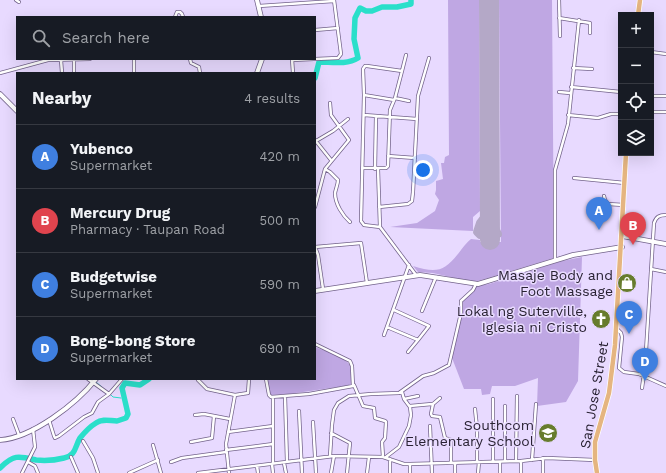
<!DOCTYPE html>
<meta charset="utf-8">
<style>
body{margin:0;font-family:"Work Sans",sans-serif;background:#20242c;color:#f1f3f6}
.controls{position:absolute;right:12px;top:12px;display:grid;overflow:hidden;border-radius:0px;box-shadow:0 4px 16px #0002}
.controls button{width:36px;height:36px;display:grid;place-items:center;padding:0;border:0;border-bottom:1px solid #363941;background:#171b24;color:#f1f3f6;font:20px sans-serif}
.you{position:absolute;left:423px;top:170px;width:14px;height:14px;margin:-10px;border:3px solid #fff;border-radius:50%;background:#1a73e8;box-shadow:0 0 0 6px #1a73e833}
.badge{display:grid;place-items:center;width:26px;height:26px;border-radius:50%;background:#b45309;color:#fff;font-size:13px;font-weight:700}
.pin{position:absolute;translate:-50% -33px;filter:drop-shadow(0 1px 2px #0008)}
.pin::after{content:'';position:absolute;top:21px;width:14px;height:12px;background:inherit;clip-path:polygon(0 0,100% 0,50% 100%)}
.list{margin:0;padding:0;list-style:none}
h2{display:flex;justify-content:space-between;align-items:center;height:52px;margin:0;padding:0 16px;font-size:17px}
h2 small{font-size:13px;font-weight:400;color:#9ea1a6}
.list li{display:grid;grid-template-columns:26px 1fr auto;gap:12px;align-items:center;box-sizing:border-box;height:64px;padding:0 16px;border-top:1px solid #363941}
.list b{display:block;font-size:15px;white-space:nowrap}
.list p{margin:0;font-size:13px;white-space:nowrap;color:#9ea1a6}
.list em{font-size:13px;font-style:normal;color:#9ea1a6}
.icon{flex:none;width:22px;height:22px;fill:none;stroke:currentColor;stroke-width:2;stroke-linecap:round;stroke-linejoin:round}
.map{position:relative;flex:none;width:666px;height:473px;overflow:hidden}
.search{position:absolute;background:#171b24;box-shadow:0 4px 16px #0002;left:16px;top:16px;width:300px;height:44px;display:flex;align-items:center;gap:10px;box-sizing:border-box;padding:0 14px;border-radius:0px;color:#9ea1a6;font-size:15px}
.panel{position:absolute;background:#171b24;box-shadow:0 4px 16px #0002;left:16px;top:72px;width:300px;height:308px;border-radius:0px}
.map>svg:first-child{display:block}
</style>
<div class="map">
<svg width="666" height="473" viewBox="0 0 666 473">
<rect width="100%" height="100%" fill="#e8daff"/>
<path fill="#bfa7e3" d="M448 0H479L480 211 473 217V231L390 227 417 223 435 211 439 200 435 194 436 190V181L443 179 441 163H444L445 157 449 155Z
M499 0H552L554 258 478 281 472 282 433 273 418 272 413 266C438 274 445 271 461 250 464 246 467 242 471 239L480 240V242H501Z
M582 257 578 381 566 402 537 406 538 378 515 386H492L490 394 482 395 481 389H464L452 358 463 310C460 296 470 297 477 286L489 284 562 261Z
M315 347C325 351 350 358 352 369 353 374 352 380 352 385L289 394 270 395 267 379H315Z"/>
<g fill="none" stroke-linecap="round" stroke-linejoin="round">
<path stroke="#2adfca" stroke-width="1" d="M96 382 103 388
M110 394 113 397 121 398"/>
<path stroke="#2adfca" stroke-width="5.5" d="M315 78 319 62C331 62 347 65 358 58L354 39 355 18 360 8 366 11H372L382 7H397L411 4V0
M0 468C14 454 19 456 36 460 45 461 56 460 64 458 76 456 75 446 80 438 84 433 91 426 96 423 103 418 110 421 117 421 120 420 123 419 126 418L128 414 122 388 125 383 140 385 149 379"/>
<path stroke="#b4a8c7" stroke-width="8" d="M490 210 480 223 477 232 480 235 485 234 490 223
M486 231C488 236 493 237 498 234L490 218"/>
<path stroke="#b4a8c7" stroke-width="20" d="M489 0 490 240"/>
<g stroke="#73638b" stroke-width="4">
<path id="street" d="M16 0 19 2
M559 0 560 36
M259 6 334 1
M175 17 177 12H180L182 14 183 17
M559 18 590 23V33
M315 30 338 28
M651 52 666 54
M190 59 191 63 199 67 200 73
M292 59 293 73
M315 59 338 58 341 54 334 0
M61 60 62 73
M292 60 314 59
M573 68 592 69
M74 71V60
M402 71 406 55
M0 73 48 60 90 59
M134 73V59
M571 87 621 92
M559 92 570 93
M364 95 394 100
M651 96H666
M395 98 409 101
M651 112H666
M364 115 417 119
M568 115 598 118 611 114H621
M315 140 331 160
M316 141 333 131 348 119
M388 156 415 158
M362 168H386L388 166 390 110 395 98 402 71 367 66H365L363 69 364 95 361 221 364 225 380 227
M325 169 330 172 338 180C338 184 336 188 335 193 335 204 343 216 350 222
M375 169 376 116
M378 169 380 227 416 275
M574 178 625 183
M604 196 605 200 608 204 624 205
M315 207 325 169 349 140 331 115 330 103
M379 207 408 204 412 201 413 192 418 96 429 58
M315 247 361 243 367 283
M315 247 318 255 323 289
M555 260V170L568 124 579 20
M651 269 666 272
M394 310 429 326 418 340
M422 311 436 277
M387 327 418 340 408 352
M617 329 621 333 622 337 619 368 624 372 639 374 666 386
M384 335 409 265
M88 379 109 394
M266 379 269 395 271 397 309 394 353 386 352 366 350 361 315 344
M198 380 207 389 235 395
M354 385 363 406 374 408 375 418 385 421 386 422 385 438 382 442 383 457
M642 388 645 367 654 223C656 217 659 215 666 215
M285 396 287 462
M273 397V464
M440 398 433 404 431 414 432 416 440 417 445 438 451 440V463
M404 399 418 396
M410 406 432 404
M475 409 477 428V462
M299 411 302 473
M195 415 204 414 230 419
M13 419 19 435
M49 420 54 436 55 438 59 436 84 417 92 413 98 402 109 394 122 379
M313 422 316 473
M430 426 432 473
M228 432 273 426
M331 433 350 443 347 473
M83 441 93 458 98 473
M191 442 212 438 214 416
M153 445 161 473
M226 450 273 444
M330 456 332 425 334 410 338 403 349 396 371 394 399 393 423 376 434 373 449 365 461 313V301L473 290 476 284
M71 457 78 473
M386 457 399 447 409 426 411 415 410 407 404 399 402 392
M543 458V473
M532 460 536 404
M505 461V406
M516 461 517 396
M521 461V473
M28 462 35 466 38 473
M171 462 182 458 226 452
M493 462V399
M284 463 286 473
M455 463V473
M272 464 273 473
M410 464V473
M257 466 258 473
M22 473 35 447 33 429
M129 473 158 460
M198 473 334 456 383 457 404 464H410L521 461 547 458 595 460
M229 473 226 444 235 395 248 393 249 379
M331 473 334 456
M367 473 369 457
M390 473V459
M478 473 479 462
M500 473V462"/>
</g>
<g stroke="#73638b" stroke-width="5.5">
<path id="secondary" d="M257 0 261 17
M257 73 262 59
M0 94 17 111
M622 236 666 244
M315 291 420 275 478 284 573 255 622 247
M0 440C32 438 76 404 96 379"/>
</g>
<g stroke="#fff" stroke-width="6">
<path id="primary" d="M638 15 640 0
M597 473 595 460V442L609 393 615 345 626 153"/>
</g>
<use href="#street" stroke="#fff" stroke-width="2.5"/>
<use href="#secondary" stroke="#fff" stroke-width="4"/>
<use href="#primary" stroke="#e5b580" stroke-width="4.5"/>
</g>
<defs>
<g id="shop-disc" transform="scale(1)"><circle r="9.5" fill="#677c2d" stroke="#e8daff"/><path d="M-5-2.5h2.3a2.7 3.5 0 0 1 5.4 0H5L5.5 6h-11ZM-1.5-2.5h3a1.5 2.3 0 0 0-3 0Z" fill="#fff"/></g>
<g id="church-disc" transform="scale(1)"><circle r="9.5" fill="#677c2d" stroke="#e8daff"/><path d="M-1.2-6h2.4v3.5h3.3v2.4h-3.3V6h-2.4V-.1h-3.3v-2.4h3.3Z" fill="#fff"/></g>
<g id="school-disc" transform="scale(1)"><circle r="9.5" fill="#677c2d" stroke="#e8daff"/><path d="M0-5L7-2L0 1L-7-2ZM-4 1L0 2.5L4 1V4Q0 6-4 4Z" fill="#fff"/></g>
</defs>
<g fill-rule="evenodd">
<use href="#shop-disc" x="627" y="283"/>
<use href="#church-disc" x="601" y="319"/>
<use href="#school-disc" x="548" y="433"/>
</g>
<g text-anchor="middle" stroke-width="3" stroke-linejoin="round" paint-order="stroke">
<g font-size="14" fill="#292233" stroke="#e8daff" text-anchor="end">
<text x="613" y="280">Masaje Body and<tspan x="613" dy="16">Foot Massage</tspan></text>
<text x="587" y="316">Lokal ng Suterville,<tspan x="587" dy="16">Iglesia ni Cristo</tspan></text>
<text x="534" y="430">Southcom<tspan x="534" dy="16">Elementary School</tspan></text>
</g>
<g font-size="14" fill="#292233" stroke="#e8daff">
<text transform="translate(594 395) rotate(-80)" y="5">San Jose Street</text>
</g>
</g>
</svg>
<div class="controls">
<button>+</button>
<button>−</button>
<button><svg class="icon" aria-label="locate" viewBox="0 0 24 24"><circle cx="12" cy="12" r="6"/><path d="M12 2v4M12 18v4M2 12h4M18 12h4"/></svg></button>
<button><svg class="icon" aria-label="layers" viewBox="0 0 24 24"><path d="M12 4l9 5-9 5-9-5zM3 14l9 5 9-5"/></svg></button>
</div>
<div class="you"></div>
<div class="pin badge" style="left:599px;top:230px;background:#3f7fe0">A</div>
<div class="pin badge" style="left:633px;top:245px;background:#e0444e">B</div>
<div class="pin badge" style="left:629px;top:334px;background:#3f7fe0">C</div>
<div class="pin badge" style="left:645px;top:381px;background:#3f7fe0">D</div>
<div class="search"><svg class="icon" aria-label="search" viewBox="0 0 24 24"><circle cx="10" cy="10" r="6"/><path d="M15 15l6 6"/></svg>Search here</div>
<section class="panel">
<h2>Nearby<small>4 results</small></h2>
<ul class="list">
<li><span class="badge" style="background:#3f7fe0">A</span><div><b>Yubenco</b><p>Supermarket</p></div><em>420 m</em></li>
<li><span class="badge" style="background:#e0444e">B</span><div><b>Mercury Drug</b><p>Pharmacy · Taupan Road</p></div><em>500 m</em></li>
<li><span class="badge" style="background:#3f7fe0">C</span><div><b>Budgetwise</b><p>Supermarket</p></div><em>590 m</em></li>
<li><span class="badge" style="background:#3f7fe0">D</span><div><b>Bong-bong Store</b><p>Supermarket</p></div><em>690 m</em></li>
</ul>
</section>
</div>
